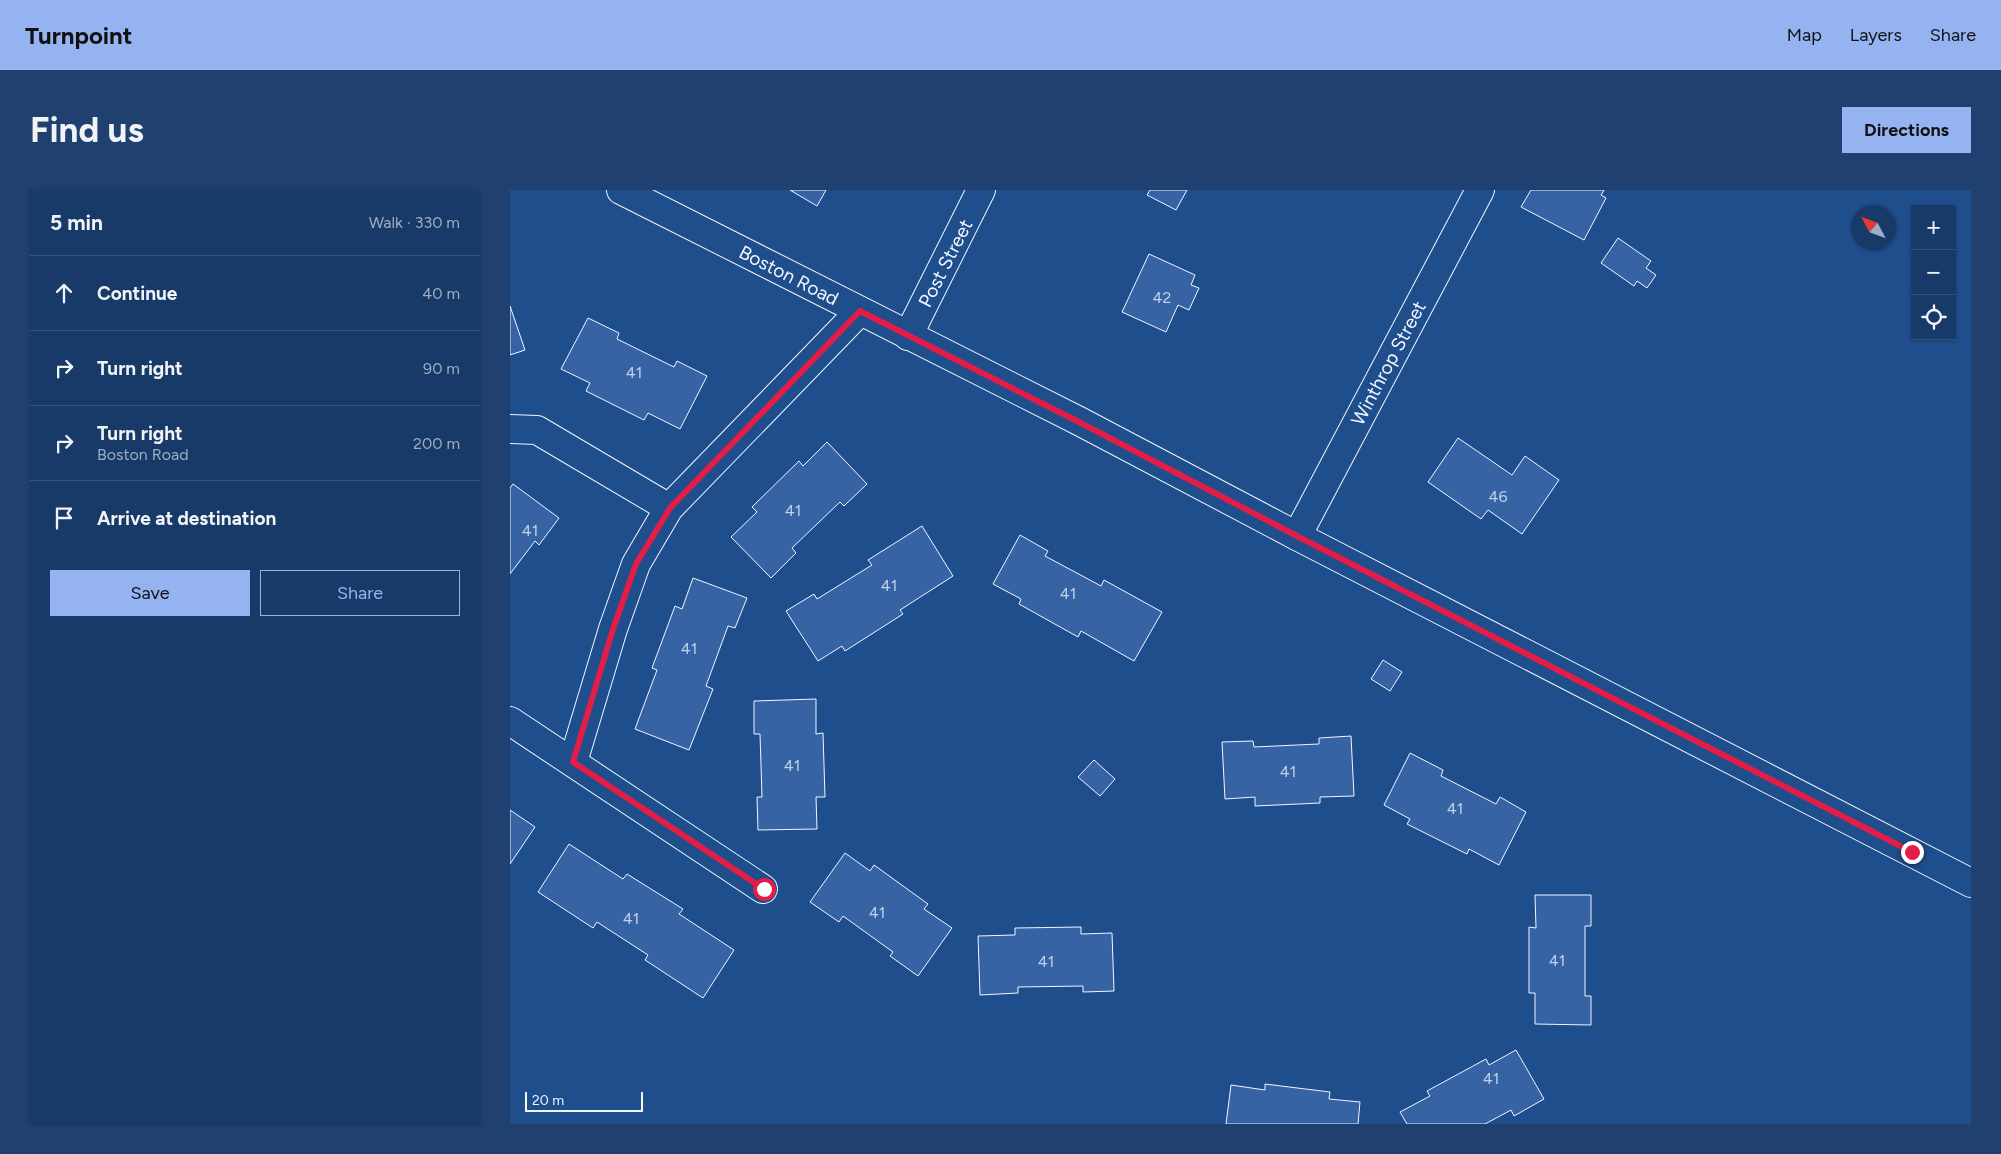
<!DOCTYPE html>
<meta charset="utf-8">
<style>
body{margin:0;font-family:Figtree,sans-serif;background:#20416f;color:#f1f3f6}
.controls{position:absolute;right:15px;top:15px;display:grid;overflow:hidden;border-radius:0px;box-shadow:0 1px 4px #0004}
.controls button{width:45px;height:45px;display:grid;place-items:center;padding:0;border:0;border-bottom:1px solid #36547d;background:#173a69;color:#f1f3f6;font:25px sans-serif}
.compass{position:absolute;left:1341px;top:15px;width:45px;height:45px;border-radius:50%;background:#173a69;box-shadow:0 1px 4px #0004;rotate:311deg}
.scale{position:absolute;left:15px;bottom:12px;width:118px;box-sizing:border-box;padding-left:5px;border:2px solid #f2f6ff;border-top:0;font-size:14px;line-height:18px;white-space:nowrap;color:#f2f6ff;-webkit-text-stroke:4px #1f4e8c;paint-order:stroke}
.stop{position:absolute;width:15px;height:15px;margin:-11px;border:4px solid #e11d48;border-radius:50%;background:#fff}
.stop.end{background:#e11d48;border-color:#fff;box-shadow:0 1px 5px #0008}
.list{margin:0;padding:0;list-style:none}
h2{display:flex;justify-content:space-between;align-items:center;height:65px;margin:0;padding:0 20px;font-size:21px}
h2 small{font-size:16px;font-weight:400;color:#9eadc0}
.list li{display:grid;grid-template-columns:32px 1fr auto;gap:15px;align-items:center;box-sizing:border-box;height:75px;padding:0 20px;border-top:1px solid #36547d}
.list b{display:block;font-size:19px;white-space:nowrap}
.list p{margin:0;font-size:16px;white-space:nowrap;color:#9eadc0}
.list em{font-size:16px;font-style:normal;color:#9eadc0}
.actions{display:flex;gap:10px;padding:15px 20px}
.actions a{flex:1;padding:11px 0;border:1px solid #95b2f1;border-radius:0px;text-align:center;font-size:18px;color:#95b2f1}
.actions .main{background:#95b2f1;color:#111}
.icon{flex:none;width:28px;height:28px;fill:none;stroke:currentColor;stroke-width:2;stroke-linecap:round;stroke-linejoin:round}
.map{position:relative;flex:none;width:1461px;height:934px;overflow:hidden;border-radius:0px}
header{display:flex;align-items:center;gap:30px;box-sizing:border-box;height:70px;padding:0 25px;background:#95b2f1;color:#111}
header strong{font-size:24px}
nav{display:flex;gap:28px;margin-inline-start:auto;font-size:18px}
.intro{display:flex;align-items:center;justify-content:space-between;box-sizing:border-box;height:120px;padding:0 30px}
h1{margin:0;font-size:35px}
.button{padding:12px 22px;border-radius:0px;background:#95b2f1;color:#111;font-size:18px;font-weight:700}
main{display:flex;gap:30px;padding:0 30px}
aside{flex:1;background:#173a69;border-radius:0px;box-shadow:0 1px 4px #0004}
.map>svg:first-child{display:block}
</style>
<header>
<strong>Turnpoint</strong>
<nav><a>Map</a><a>Layers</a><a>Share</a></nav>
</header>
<div class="intro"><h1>Find us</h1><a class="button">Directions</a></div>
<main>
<aside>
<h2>5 min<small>Walk · 330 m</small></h2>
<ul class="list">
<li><svg class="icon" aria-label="ahead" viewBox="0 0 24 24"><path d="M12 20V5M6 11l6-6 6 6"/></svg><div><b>Continue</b></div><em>40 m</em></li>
<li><svg class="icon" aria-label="right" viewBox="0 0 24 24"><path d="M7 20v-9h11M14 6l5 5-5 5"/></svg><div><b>Turn right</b></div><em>90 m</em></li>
<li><svg class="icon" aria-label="right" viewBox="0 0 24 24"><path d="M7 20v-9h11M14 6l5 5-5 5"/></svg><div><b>Turn right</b><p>Boston Road</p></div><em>200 m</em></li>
<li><svg class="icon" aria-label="arrive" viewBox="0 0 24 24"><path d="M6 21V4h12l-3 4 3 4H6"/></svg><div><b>Arrive at destination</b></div></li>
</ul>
<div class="actions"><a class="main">Save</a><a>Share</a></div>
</aside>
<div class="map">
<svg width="1461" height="934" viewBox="0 0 1461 934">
<rect width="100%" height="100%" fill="#1f4e8c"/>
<path fill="#3563a3" stroke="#f2f6ff" d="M280 0H316L307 16Z
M640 0H677L666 20 637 5Z
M1021 0H1094L1091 5 1096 8 1074 50 1011 17Z
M1108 48 1141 71 1136 78 1146 85 1137 98 1127 91 1124 96 1091 73Z
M639 64 685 85 681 95 689 98 679 120 668 115 656 142 612 122Z
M0 116 15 160 0 165Z
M78 128 109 143 107 149 164 177 167 171 197 186 170 239 138 223 134 230 76 201 80 193 51 179Z
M948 248 1002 285 1015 266 1049 290 1012 344 978 320 971 329 918 292Z
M317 252 357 294 334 316 330 312 282 358 286 363 261 388 221 347 247 322 242 317 289 271 293 276Z
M3 294 49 328 29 355 25 351 0 384V298Z
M412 336 443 386 390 420 393 424 335 461 332 456 308 471 276 421 304 404 307 409 362 375 358 370Z
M510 345 538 361 535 366 591 396 594 390 652 422 624 471 571 441 568 447 509 414 511 409 483 394Z
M183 388 237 408 225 438 218 436 196 496 203 499 179 560 125 539 147 480 142 478 165 416 172 419Z
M873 470 892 482 880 501 861 489Z
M306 509V544L313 543 315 607H306L307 639 248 640 247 607H252L250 544H244V511Z
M841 546 844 606 810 607V613L745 616V607L715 609 712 552 743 551 744 557 809 554V548Z
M900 563 933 580 931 586 986 614 990 607 1016 622 989 675 959 659 957 664 897 634 900 629 874 615Z
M584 570 605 589 590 606 568 587Z
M0 620 25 637 0 674Z
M59 654 113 689 117 684 173 719 169 724 224 760 193 808 135 770 138 765 87 732 83 738 28 702Z
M335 663 360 681 364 675 418 714 414 719 442 738 408 786 380 766 383 762 333 726 329 732 300 712Z
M1025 705H1081V736H1075V806H1081V835L1025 834V803H1019V737L1026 738Z
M571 737V744L602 743 604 801 573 802V796L508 797V803L470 805 468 746 505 745V738Z
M1006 860 1034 909 1004 926 1001 920 975 934H897L890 922 920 906 917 901 976 869 979 875Z
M755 894 820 902 819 909 850 912 848 934H716L721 895 755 900Z"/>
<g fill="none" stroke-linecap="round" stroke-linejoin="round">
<g stroke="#f2f6ff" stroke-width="30">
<path id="minor" d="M398 146 471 0
M0 239 27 240 159 318
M787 346 970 0
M0 531 253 699
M63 572 103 439 126 374 159 318 350 121"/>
</g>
<g stroke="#f2f6ff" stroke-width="30">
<path id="major" d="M111 0 569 231 787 346 1461 693"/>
</g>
<use href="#minor" stroke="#1f4e8c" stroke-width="28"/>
<use href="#major" stroke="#1f4e8c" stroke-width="28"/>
</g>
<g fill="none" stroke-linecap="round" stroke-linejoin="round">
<path stroke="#e11d48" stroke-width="6" d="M254 699 63 572 103 439 126 374 160 318 350 121 569 232 787 346 1402 662"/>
</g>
<g text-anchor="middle" stroke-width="4" stroke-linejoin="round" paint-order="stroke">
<g font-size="16" fill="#c3d1e8">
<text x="652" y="113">42</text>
<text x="124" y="188">41</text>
<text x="988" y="312">46</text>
<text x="283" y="326">41</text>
<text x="20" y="346">41</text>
<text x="379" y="401">41</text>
<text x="558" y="409">41</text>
<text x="179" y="464">41</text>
<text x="282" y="581">41</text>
<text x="778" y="587">41</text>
<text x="945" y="624">41</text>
<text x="367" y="728">41</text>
<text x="121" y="734">41</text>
<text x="1047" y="776">41</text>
<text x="536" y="777">41</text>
<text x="981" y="894">41</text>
</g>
<g font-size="19" fill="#f2f6ff" stroke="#1f4e8c">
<text transform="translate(435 73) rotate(-63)" y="7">Post Street</text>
<text transform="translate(279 85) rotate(27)" y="7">Boston Road</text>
<text transform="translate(878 173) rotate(-62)" y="7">Winthrop Street</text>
</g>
</g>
</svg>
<div class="controls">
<button>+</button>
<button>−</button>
<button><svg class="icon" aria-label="locate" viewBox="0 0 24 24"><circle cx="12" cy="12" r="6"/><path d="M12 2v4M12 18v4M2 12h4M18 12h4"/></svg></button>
</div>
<svg class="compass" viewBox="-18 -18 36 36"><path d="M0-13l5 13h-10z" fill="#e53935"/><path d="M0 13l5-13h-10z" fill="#9eadc0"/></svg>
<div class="scale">20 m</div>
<div class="stop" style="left:254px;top:699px"></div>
<div class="stop end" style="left:1402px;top:662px"></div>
</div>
</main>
